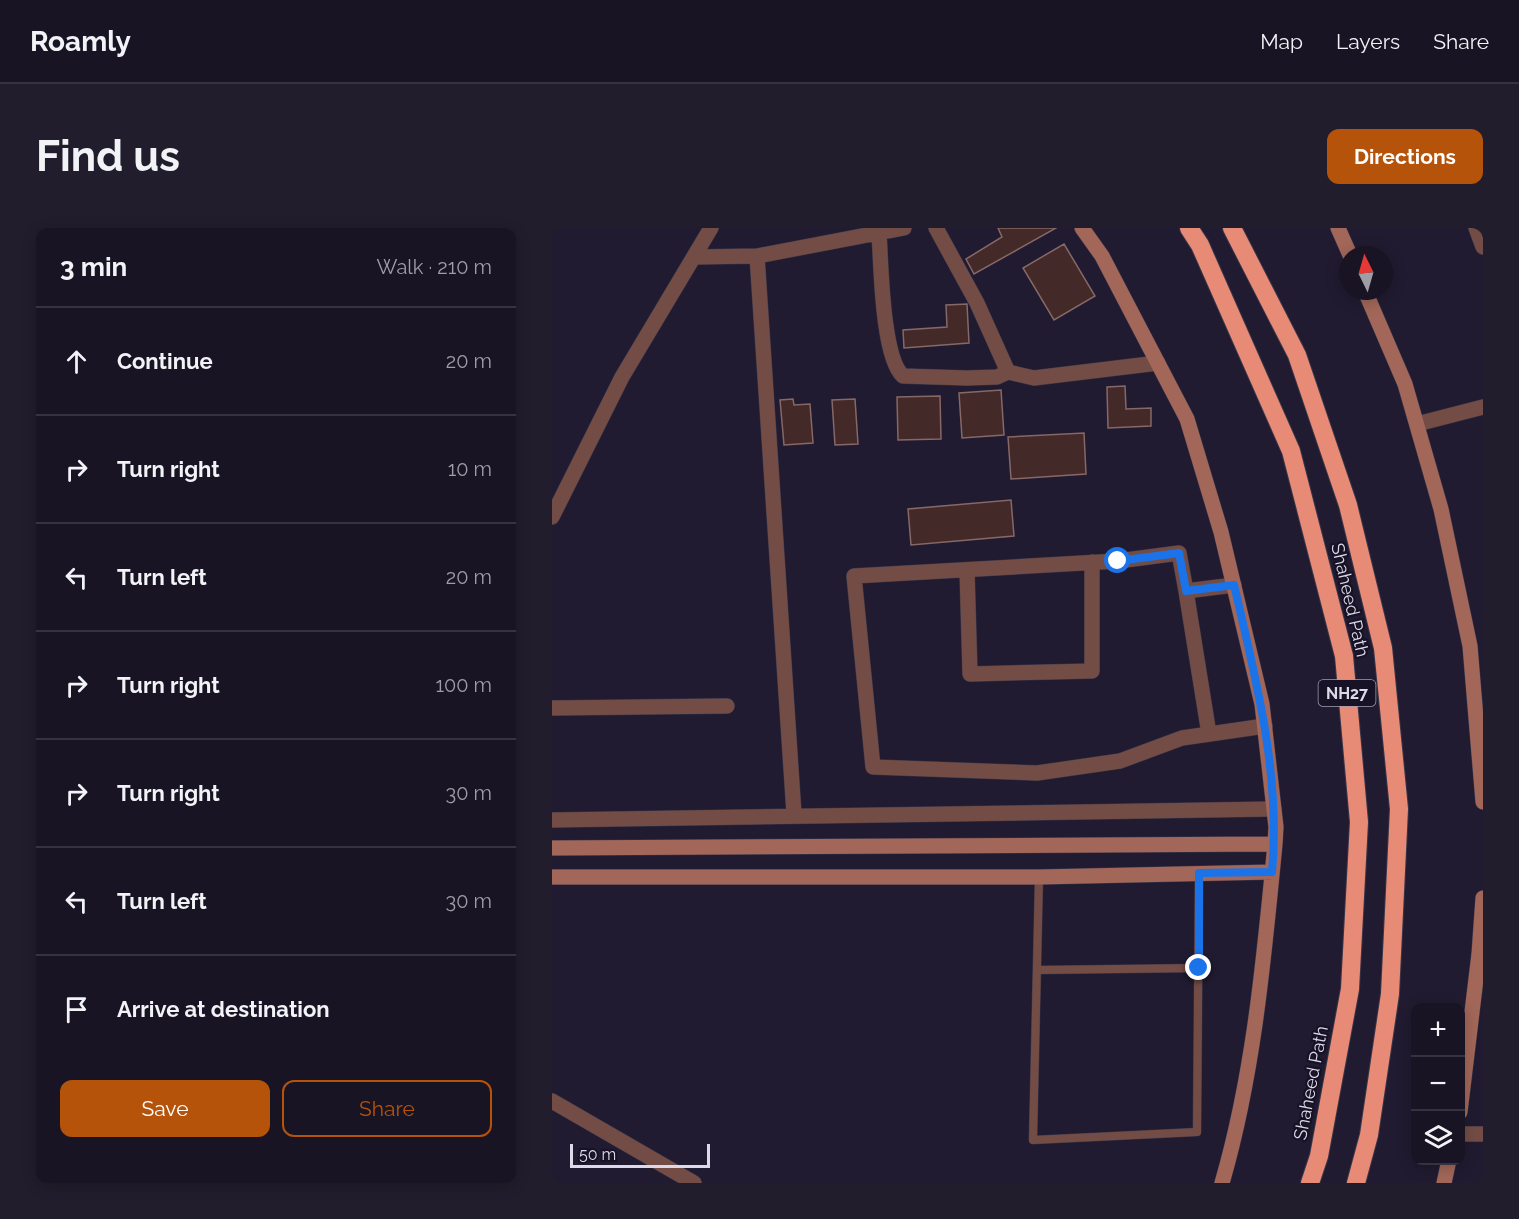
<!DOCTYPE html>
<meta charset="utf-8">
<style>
body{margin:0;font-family:Raleway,sans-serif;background:#211d2c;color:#f1f3f6}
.controls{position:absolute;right:18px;bottom:18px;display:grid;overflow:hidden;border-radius:12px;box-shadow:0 3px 15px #0003}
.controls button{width:54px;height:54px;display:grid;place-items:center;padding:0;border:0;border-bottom:2px solid #363341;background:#181424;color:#f1f3f6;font:30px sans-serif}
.compass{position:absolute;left:787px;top:18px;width:54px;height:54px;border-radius:50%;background:#181424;box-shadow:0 3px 15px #0003;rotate:355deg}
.scale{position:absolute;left:18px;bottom:15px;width:140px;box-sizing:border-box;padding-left:6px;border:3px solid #dcdae8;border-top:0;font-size:16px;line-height:21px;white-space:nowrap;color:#dcdae8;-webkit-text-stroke:4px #171226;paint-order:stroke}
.stop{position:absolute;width:18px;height:18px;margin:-14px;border:4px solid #1a73e8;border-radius:50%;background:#fff}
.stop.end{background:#1a73e8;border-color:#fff;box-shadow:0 2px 6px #0008}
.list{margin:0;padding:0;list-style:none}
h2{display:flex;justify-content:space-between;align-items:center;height:78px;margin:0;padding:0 24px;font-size:26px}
h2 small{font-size:20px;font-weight:400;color:#9f9ea6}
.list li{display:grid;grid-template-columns:39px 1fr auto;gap:18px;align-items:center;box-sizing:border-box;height:108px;padding:0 24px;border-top:2px solid #363341}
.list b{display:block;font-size:22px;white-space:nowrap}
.list em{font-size:20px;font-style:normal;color:#9f9ea6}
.actions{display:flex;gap:12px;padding:18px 24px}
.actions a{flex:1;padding:14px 0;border:2px solid #b45309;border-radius:12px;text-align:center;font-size:21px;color:#b45309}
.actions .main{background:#b45309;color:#fff}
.icon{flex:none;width:33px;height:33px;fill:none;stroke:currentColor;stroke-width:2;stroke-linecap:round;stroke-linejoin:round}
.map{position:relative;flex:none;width:931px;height:955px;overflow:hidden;border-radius:12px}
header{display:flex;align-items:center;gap:36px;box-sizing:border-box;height:84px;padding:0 30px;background:#181424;border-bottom:2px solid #363341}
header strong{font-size:28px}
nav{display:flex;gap:33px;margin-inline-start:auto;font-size:21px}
.intro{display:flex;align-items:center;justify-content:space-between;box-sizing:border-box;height:144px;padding:0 36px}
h1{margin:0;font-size:42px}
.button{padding:15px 27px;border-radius:12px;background:#b45309;color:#fff;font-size:21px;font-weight:700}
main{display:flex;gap:36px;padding:0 36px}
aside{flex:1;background:#181424;border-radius:12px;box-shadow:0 3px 15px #0003}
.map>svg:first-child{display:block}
</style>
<header>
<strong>Roamly</strong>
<nav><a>Map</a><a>Layers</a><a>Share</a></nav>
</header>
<div class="intro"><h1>Find us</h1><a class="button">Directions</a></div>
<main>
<aside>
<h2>3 min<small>Walk · 210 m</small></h2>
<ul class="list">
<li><svg class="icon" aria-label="ahead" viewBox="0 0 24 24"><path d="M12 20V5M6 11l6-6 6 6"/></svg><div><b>Continue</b></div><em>20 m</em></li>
<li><svg class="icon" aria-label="right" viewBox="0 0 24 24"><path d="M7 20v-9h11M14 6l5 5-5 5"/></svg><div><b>Turn right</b></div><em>10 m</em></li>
<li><svg class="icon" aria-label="left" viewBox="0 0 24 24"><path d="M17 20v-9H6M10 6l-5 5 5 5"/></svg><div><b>Turn left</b></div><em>20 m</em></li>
<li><svg class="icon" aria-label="right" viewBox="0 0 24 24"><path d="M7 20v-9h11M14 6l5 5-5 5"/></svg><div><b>Turn right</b></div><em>100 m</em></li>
<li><svg class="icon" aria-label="right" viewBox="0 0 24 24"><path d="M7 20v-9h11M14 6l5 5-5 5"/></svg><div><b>Turn right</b></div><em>30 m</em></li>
<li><svg class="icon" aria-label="left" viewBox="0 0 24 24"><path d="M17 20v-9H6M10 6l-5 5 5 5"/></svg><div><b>Turn left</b></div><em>30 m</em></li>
<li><svg class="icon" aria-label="arrive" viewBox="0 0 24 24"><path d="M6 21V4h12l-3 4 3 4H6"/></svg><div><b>Arrive at destination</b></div></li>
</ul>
<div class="actions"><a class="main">Save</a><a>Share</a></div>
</aside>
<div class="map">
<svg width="931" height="955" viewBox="0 0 931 955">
<rect width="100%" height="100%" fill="#201b30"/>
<path fill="#432928" stroke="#866867" stroke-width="1.5" d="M446 0H504L422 46 414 31 450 9Z
M512 16 543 68 502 92 471 40Z
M415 76 417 115 352 120 351 102 395 99 394 77Z
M573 158 574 181 599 180V198L556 200 555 159Z
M449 162 452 207 410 210 407 165Z
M388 168 389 211 346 212 345 169Z
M241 171 242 177 258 176 261 215 232 217 228 172Z
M303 171 306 216 283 217 280 172Z
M532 205 534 246 459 251 456 209Z
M459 272 462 308 359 317 356 281Z"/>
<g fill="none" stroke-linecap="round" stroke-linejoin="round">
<g stroke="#3a364a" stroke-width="9">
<path id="lane" d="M487 649 481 912 645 904 647 645
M485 742 647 740"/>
</g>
<g stroke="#3a364a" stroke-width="16">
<path id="street" d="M384 0 425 75 456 144
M924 0 931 19
M327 4C329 35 330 130 351 148L415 150 445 149 456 144 482 150 606 135
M205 28 242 586
M143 29 205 28 352 0
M865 196 931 179
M0 289 70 149 159 0
M415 342 418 446 540 443V334
M682 357 634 363 627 325 566 333 302 348 321 539 485 545 568 533 630 510 713 498
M634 363 657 506
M0 480 175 478
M0 592 722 581
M0 873 142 955
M908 906H931"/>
</g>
<g stroke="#3a364a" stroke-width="16">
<path id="secondary" d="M530 0 550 28 635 191 669 304 710 476 724 599 723 616C712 729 702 845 670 955
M786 0 798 27
M813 63 853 156 889 281 918 418 931 574
M0 620 723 616
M0 649H487L720 644
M908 884 927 726 931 670
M892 955 897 932"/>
</g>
<g stroke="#3a364a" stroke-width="20">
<path id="highway" d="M637 0 648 17 739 223 792 428 807 594 798 761 767 928 758 955
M680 0 745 127 796 277 831 420 847 581 838 766 817 907 804 955"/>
</g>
<use href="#lane" stroke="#734d45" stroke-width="8"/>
<use href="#street" stroke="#734d45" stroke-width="15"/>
<use href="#secondary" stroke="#a26759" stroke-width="15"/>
<use href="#highway" stroke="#e78b76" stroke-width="18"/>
</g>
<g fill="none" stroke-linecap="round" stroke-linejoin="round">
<path stroke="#1a73e8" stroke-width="8" d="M566 333 627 325 634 363 682 357C704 451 729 547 720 644L647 645V740"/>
</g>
<g text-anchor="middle" stroke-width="4.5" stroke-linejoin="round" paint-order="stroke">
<rect fill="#171226" stroke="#a19eae" stroke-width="1.5" x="766.5" y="452" width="57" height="26" rx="4.5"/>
<g font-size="16" font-weight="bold" fill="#dcdae8">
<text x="795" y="471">NH27</text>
</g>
<g font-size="18" fill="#dcdae8" stroke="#171226">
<text transform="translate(798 372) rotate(77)" y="6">Shaheed Path</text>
<text transform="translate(759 855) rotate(-79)" y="6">Shaheed Path</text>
</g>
</g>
</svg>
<div class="controls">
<button>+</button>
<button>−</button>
<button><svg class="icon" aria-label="layers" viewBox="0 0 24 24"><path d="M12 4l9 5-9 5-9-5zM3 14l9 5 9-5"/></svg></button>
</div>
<svg class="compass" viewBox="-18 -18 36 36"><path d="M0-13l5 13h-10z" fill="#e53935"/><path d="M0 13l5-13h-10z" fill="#9f9ea6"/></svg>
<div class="scale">50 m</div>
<div class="stop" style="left:566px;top:333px"></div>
<div class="stop end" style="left:647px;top:740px"></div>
</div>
</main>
